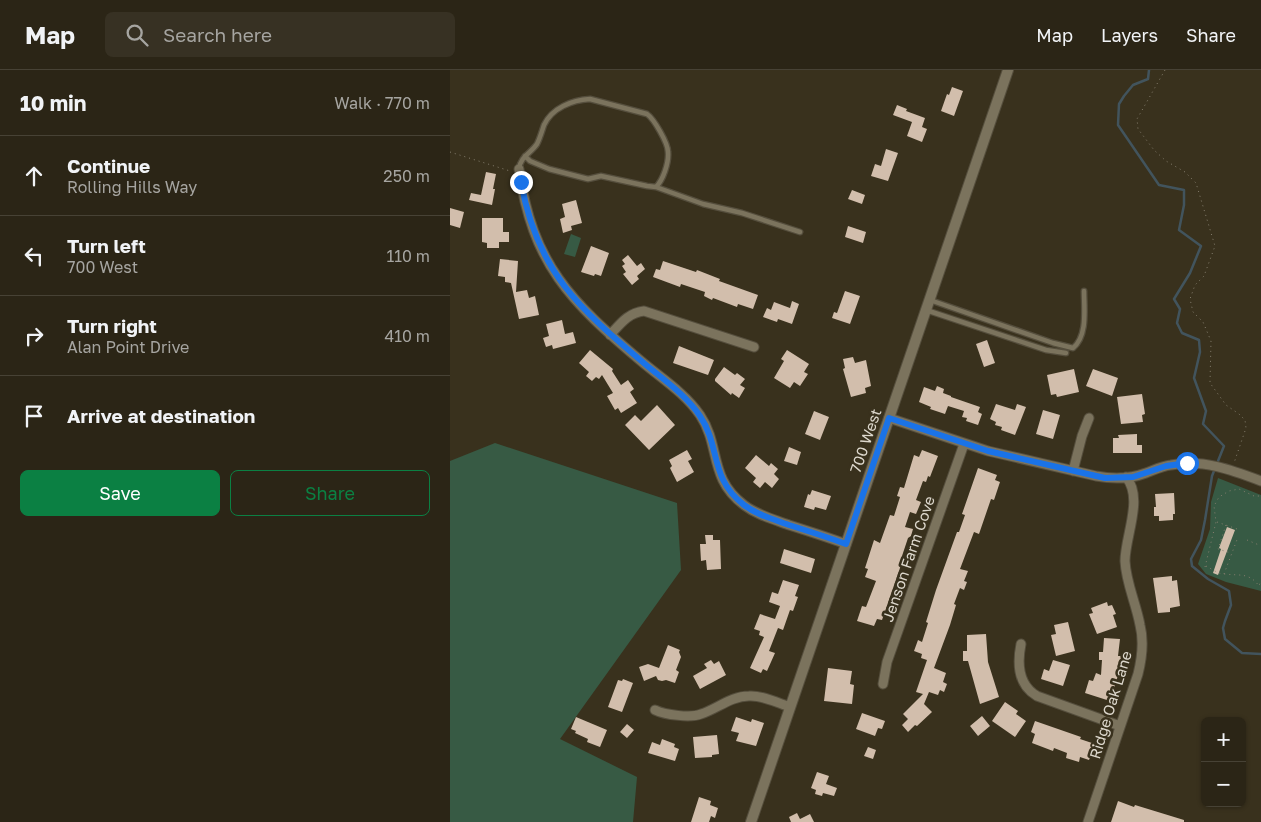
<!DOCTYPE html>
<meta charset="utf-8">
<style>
body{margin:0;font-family:"Golos Text",sans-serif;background:#373123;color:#f1f3f6}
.controls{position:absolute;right:15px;bottom:15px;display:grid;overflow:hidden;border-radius:8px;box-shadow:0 1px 4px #0004}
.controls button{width:45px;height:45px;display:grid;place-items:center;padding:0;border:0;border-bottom:1px solid #474235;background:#2b2516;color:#f1f3f6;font:25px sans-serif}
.stop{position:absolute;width:15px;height:15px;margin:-11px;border:4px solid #1a73e8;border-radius:50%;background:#fff}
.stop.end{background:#1a73e8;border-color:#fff;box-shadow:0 1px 5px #0008}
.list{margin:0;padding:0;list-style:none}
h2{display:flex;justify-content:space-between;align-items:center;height:65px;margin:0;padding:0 20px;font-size:21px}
h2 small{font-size:16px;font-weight:400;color:#a6a5a1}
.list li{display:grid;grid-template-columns:32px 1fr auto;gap:15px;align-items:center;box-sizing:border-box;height:80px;padding:0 20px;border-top:1px solid #474235}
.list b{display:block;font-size:19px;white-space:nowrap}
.list p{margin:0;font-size:16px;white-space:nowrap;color:#a6a5a1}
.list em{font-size:16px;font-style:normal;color:#a6a5a1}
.actions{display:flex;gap:10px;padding:15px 20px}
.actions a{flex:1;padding:11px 0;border:1px solid #0b8043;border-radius:8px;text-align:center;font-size:18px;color:#0b8043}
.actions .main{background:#0b8043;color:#fff}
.icon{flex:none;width:28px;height:28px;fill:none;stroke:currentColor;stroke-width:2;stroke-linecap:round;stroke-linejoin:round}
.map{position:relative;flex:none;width:811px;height:752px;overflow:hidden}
header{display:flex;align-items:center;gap:30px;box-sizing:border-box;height:70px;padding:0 25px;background:#2b2516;border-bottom:1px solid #474235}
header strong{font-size:24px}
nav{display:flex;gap:28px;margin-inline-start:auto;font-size:18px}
.search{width:350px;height:45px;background:#373123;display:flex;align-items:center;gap:12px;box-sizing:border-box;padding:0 18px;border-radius:8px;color:#a6a5a1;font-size:19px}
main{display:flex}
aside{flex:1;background:#2b2516}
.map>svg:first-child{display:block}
</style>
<header>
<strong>Map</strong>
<div class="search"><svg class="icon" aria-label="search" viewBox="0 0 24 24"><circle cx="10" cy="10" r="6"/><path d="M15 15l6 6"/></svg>Search here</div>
<nav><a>Map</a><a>Layers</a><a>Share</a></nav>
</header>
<main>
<aside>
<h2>10 min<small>Walk · 770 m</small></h2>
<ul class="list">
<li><svg class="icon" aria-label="ahead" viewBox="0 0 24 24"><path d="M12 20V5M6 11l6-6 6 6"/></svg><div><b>Continue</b><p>Rolling Hills Way</p></div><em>250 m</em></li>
<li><svg class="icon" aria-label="left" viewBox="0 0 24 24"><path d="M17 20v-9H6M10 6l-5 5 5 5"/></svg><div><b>Turn left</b><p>700 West</p></div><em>110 m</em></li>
<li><svg class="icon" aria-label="right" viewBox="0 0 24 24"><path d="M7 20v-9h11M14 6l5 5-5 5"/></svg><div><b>Turn right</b><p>Alan Point Drive</p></div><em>410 m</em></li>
<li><svg class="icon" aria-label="arrive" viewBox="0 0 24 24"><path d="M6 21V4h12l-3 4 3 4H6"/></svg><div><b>Arrive at destination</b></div></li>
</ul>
<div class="actions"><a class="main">Save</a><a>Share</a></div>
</aside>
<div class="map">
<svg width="811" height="752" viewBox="0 0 811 752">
<rect width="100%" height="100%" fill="#39311d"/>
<path fill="#375a44" d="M121 164 131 168 125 187 114 184Z
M45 373 227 433 231 500 110 669 187 707 183 752H0V391Z
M768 408 811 425V521L776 512 756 504 748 494 760 459 761 432Z"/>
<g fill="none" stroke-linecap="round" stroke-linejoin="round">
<path stroke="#42545d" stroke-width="2.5" d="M699 0 698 9 683 15 674 26 669 34 668 55 709 115 734 120V135L729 160 751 176 740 203 724 229 730 239 727 253 732 263 749 270 750 282 744 308 756 341 753 354 774 376 762 406 755 450 751 470 741 489 742 496 758 509 779 521 781 535 775 551 773 558 775 569 792 583 811 584"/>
</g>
<path fill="#d2beac" d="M502 17 513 21 504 46 491 41 497 24 499 25Z
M447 35 457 39 456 41 475 48 472 57 477 59 472 72 457 66 462 52 443 45Z
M436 79 448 83 438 111 421 106 425 94 431 96Z
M36 102 46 104 43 119H45L42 135 19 130 21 123 31 125Z
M402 120 415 125 412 134 398 129Z
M126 130 132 153 121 156 122 160 113 163 110 149 115 147 112 134Z
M0 138 14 142 10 158 0 155Z
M32 148H53V162H59V172H49V178H37V173L32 172Z
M398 156 416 162 413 173 395 167Z
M141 176 159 183 151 206 145 204 144 206 131 202Z
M178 185 187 196 191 193 195 199 187 206 189 209 182 215 173 204 176 202 172 196 175 194 172 190Z
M50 189 68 191 66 222 77 220 79 228 85 226 89 245 69 249 61 213 55 212V207L48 206Z
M213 191 246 202 247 200 270 209 269 211 308 225 303 239 288 234 287 237 263 228 262 230 254 226 255 222 231 214 230 217 203 207 206 199 210 200Z
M395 221 410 226 400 254 382 248 384 242 387 243Z
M342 231 349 234 342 254 328 249 327 252 313 247 317 238 321 240 324 232 340 238Z
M112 250 115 264 123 262 126 273 103 279 102 275 96 277 93 268 99 266 96 254Z
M537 270 545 293 534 297 526 274Z
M229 276 264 290 258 305 223 293Z
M140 280 163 299 162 301 171 315 178 310 184 319 180 322 187 333 171 343 168 338 165 340 157 326 163 323 152 305 149 309 146 307 142 311 136 306 139 302 129 293Z
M337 280 359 294 354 302 358 304 350 316 344 312 340 318 324 308 334 291 331 289Z
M403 287 405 293 416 290 421 316 415 318 416 323 401 327 393 299 395 298 393 289Z
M274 297 285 305 287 303 295 309 290 315 295 318 289 328 282 323 281 325 265 311V309Z
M624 299 629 322 607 327 606 324 601 325 597 305Z
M643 299 668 308 662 326 636 316Z
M487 316 494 319 493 323 501 326V327L530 337 528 342 532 344 528 355 516 351 517 348 512 347 514 341 498 336 495 344 480 339 481 337 469 332 474 317 485 321Z
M692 324 695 344 692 345 693 352 671 354 667 327Z
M546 334 565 340 567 334 576 337 565 365 551 360 552 357 545 355 546 352 540 349Z
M207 335 225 355 199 380 175 355 185 345 191 351Z
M593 340 610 345 603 369 586 364Z
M364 341 379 347 370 370 355 364Z
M687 364V375H692V383H663V368H669L668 365Z
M339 377 351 382 347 395 334 391Z
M237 380 242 389 238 391 244 402 227 412 220 398 222 396 219 390Z
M472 380 488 386 480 407 478 406 476 412 473 411 466 430 471 432 466 444 460 442 455 457 463 459 461 466 458 468 449 495H451L432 550 427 549 424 556 407 551 412 536 416 537 426 511 415 507 418 499 415 498 424 470 430 473 440 445 444 446 450 427 447 426 450 417 454 418 464 385 469 387Z
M306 385 319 396 321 393 328 399 324 404 329 409 322 418 315 412 310 418 303 412 306 408 295 398Z
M528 398 547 405 545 410 550 412 544 430 541 429 529 464 524 462 510 499 518 501 514 511 517 512 514 520 510 518 504 534 506 535 500 555 484 598 496 603 493 612 497 614 494 622 490 620 488 625 479 622 474 634 482 642 467 656 465 655 458 662 452 655 458 649 453 644 473 624 466 622 477 590 471 588 472 584 464 581 468 570 472 572 478 553 476 552 486 520 507 462H509L515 445 512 444Z
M362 420 381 426 376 440 365 437 364 440 354 437 358 424 360 425Z
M724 423 725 444H723V450L709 451V446H704V437H706L705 424Z
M777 457 785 460 768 505 763 503 771 479 769 478Z
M255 465H263V470H270L271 499 257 500 256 490 251 491 250 474H256Z
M334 479 365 489 361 503 330 493Z
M722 506V511L727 510 730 536 720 538V542L708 543 703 508Z
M333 510 349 515 345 526 348 527 343 541 340 540 333 560 328 558 319 581 325 583 317 601 313 599 311 603 300 598 314 567 309 565 310 561 304 559 310 544 325 549 330 536 319 532 322 522 328 524Z
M657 532 658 536 662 535 666 544 663 545 667 557 647 564 639 544 643 543 641 538Z
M618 552 625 581 606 586 601 565 606 564 604 555Z
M536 564 538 592 549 627 530 634 518 591H513V581H517V565Z
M654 568 670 569 668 586H671L670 599 660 631 635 623 639 610 643 611 646 603 651 605 652 590H649V582H653Z
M218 575 230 580 229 582 231 587 226 600 229 602 225 613 216 610 212 611 208 610 206 606 194 611 189 597 198 594 209 598Z
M261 590 264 594 269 591 276 605 250 619 243 606 257 598 254 594Z
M603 590 620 595 613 616 591 609 594 599 599 601Z
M378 598 402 601 400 614 404 615 402 634 374 631Z
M173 609 183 613 172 642 158 637 168 610 172 611Z
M555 632 568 641 566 644 576 651 565 667 542 651Z
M412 643 435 651 432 659 428 658 425 666 406 659Z
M532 646 540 656 528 666 520 656Z
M126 647 157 660 150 677 137 672 138 669 125 663 126 661 121 659Z
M286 647 301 652 302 649 314 653 306 676 286 671 289 663 281 661Z
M585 651 631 667 630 669 645 674 639 690 630 687 629 692 616 688 617 683 604 678 603 681 582 673 585 664 581 662Z
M177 654 184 660 177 668 170 662Z
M267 665 269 684 262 685V687L245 688 243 667Z
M212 669 225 674 224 677 229 679 225 691 198 683 202 672 210 675Z
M418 677 426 680 423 689 414 686Z
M367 702 379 706 376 714 387 718 384 726 373 723 372 726 365 724 366 720 361 718Z
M249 727 261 731 260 735 268 738 265 748 261 746 259 752H241Z
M668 731 684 737 685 735 734 750V752H661Z
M347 743 350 749 360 744 364 752H341L339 747Z"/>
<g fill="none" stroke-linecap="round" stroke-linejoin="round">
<g stroke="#554e3d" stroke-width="7">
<path id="service" d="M69 99C70 87 81 83 87 74 90 68 92 61 94 55 102 38 122 30 140 29L197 44C204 49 218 73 218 82 219 93 213 110 206 117L197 116 151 106 138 109 99 99 80 91 75 86
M206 117 253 134 292 143 350 162
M480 230 603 273 623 278C638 266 634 238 634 221
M476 240 596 280 616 283"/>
</g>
<g stroke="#554e3d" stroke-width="11">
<path id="minor" d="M69 99C82 194 121 232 191 291 211 308 235 323 250 345 271 376 258 408 294 435 307 445 323 449 339 455 358 461 377 467 396 474
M160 265C171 253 178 243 194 241L304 277
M439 348 538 381 646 406C663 409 680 409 696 403 704 400 712 396 721 395 753 389 782 400 811 411
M623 401 632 366 639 348
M571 574C567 594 568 615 587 626L670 656
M433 614 437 592 514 374
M205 640C215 645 241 648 251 644 267 639 281 626 299 626 312 625 328 633 340 637
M638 752 688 604C692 588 694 571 690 555 686 533 676 513 675 491 675 466 694 428 676 407"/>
</g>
<g stroke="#554e3d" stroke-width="12">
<path id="tertiary" d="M301 752 558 0"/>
</g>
<path stroke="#867f6f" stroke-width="1" stroke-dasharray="1 4" stroke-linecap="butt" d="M715 0 687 49 688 59 704 80 716 91 735 102 746 113 765 176 754 206 745 215 740 229 743 242 753 252 761 271 760 313 776 335 789 344 795 350 796 358 784 393
M0 82 60 101
M767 452 790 460
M776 455 768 479 781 483
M797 470 809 475
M756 496C762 499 768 504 775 504 789 506 799 502 809 516L811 510
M755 497 766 452 764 436 769 427 779 421 789 419 804 426H810L811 424
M774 504 788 467"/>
<use href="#service" stroke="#7b735d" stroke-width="4.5"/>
<use href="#minor" stroke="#7b735d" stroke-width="9"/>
<use href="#tertiary" stroke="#7b735d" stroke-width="10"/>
</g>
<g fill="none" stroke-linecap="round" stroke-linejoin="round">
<path stroke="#1a73e8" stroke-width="6" d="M71 112C87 202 129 238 195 294 214 310 236 325 250 346 271 377 259 408 294 435 307 445 323 449 339 455 358 461 377 467 396 474L439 348 538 381 655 408 683 407 716 396 737 393"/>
</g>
<g text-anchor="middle" stroke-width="5" stroke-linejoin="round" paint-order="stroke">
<g font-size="15" fill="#dcd7cc" stroke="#39311d">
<text transform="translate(416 371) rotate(-71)" y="5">700 West</text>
<text transform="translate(459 489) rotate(-71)" y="5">Jenson Farm Cove</text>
<text transform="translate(661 635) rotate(-73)" y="5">Ridge Oak Lane</text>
</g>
</g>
</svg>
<div class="controls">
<button>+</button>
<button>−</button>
</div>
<div class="stop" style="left:737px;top:393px"></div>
<div class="stop end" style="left:71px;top:112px"></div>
</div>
</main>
